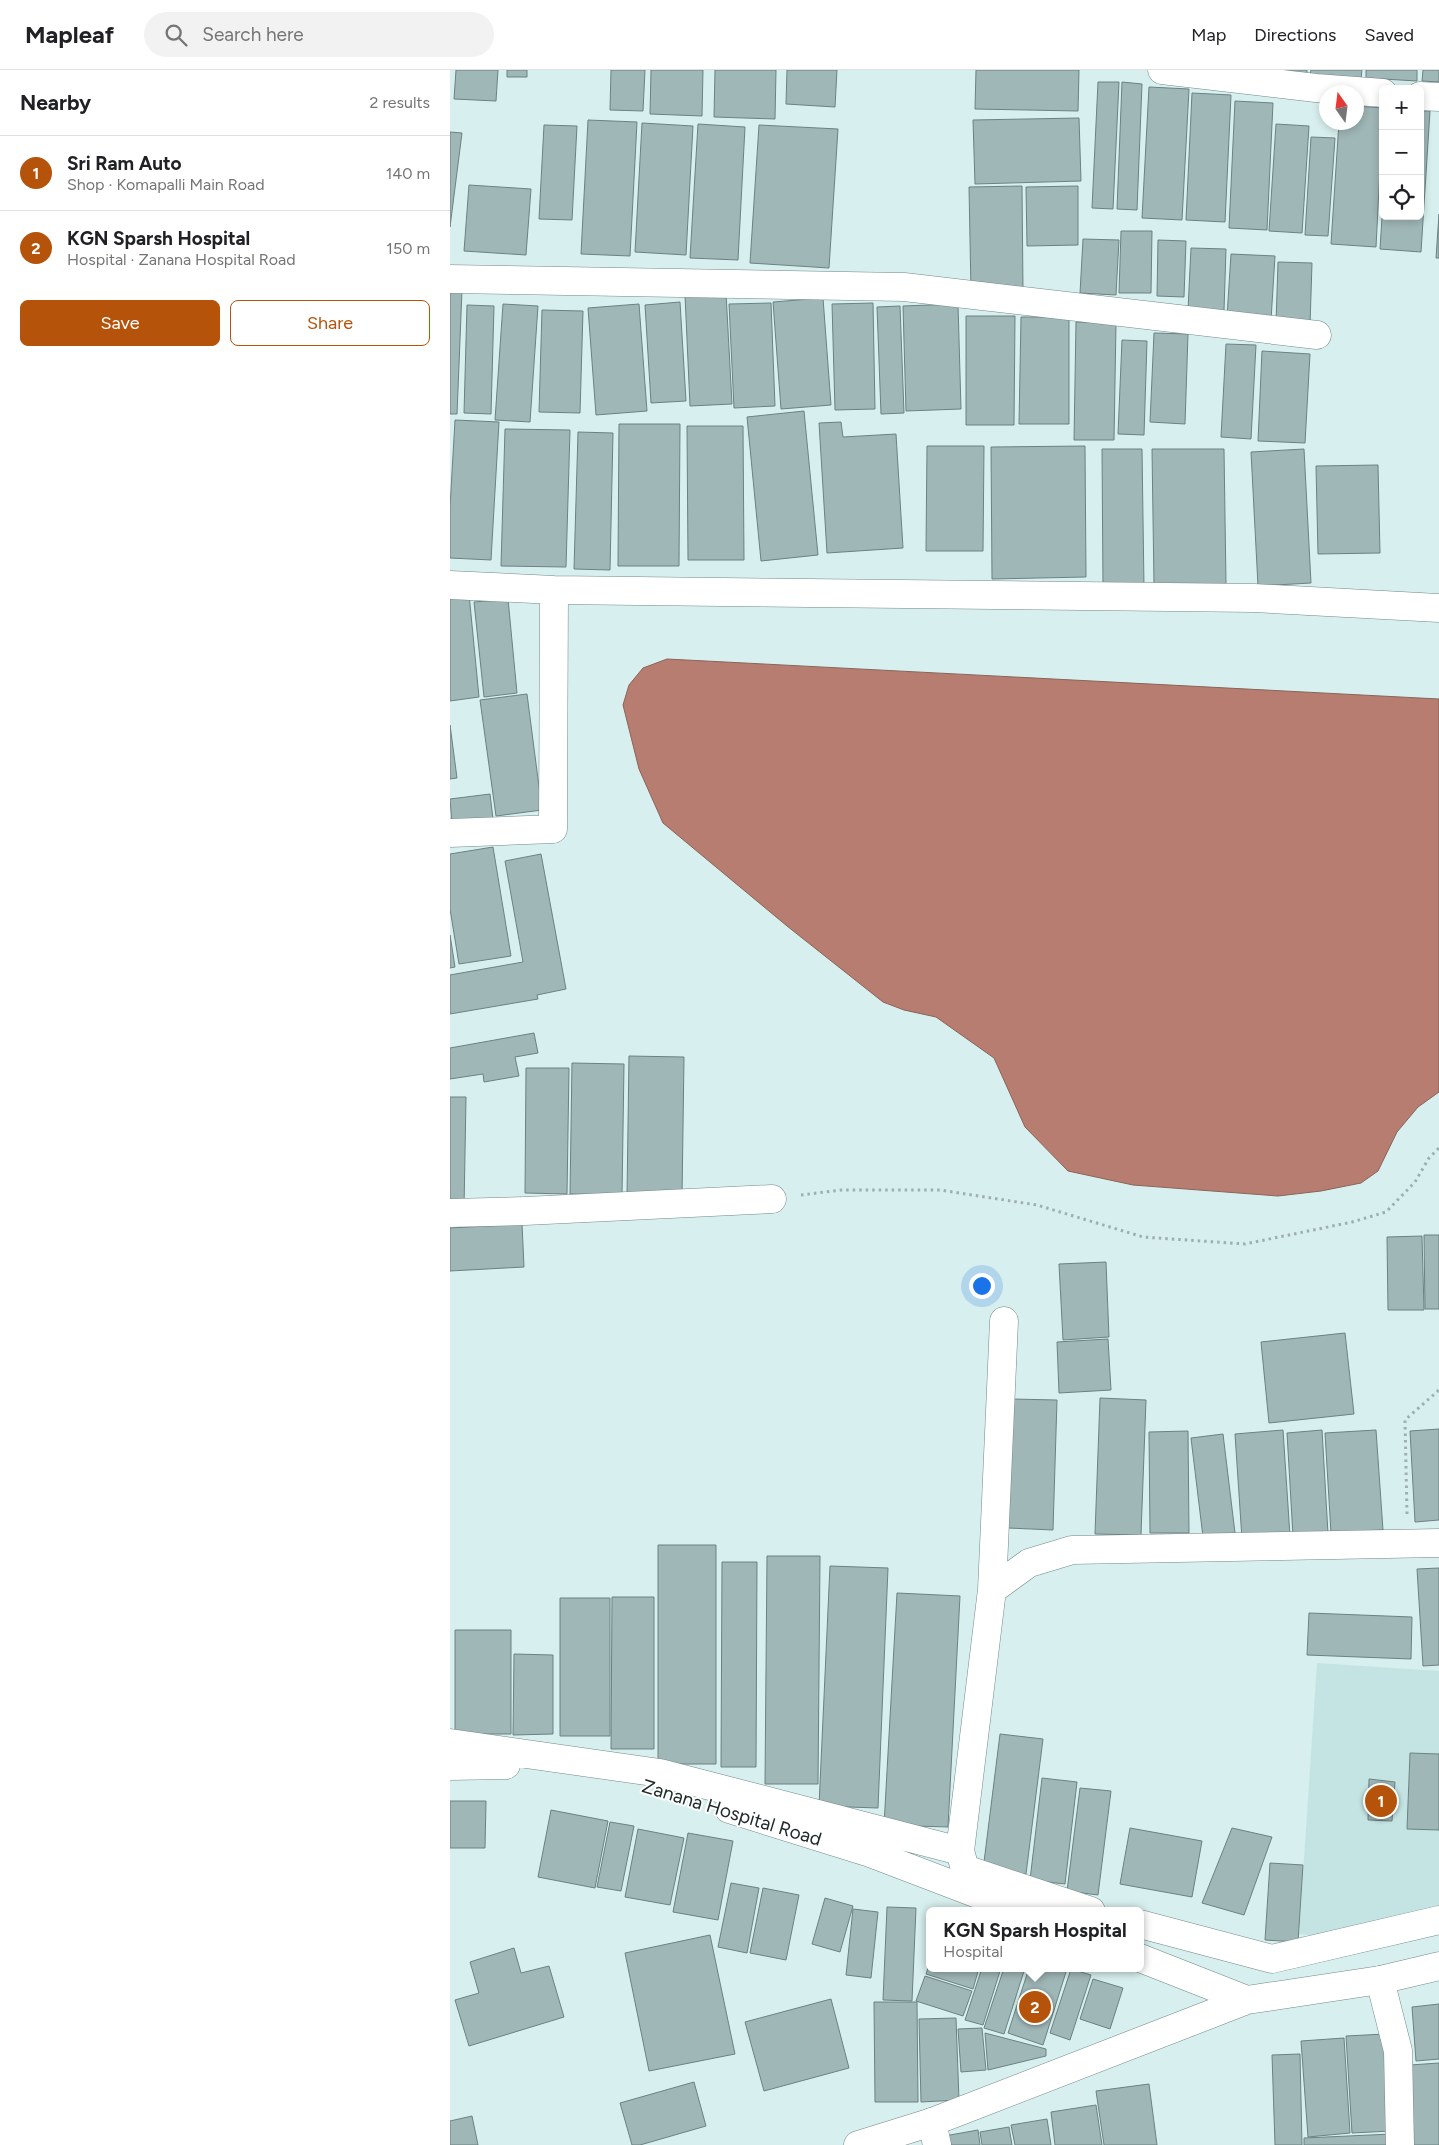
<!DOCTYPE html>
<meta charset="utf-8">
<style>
body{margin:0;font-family:Figtree,sans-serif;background:#f2f2f2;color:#202124}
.controls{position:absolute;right:15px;top:15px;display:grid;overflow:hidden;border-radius:8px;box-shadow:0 2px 8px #0003}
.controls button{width:45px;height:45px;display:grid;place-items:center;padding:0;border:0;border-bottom:1px solid #e0e0e0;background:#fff;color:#202124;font:25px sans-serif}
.compass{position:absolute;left:869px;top:15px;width:45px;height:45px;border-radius:50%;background:#fff;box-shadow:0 2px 8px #0003;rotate:346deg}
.you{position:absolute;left:531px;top:1215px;width:18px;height:18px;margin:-12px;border:4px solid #fff;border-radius:50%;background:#1a73e8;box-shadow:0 0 0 8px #1a73e833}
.badge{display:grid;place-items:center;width:32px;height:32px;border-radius:50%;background:#b45309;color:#fff;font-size:16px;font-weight:700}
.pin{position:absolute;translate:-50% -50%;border:2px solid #fff;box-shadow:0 1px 5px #0006}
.popup{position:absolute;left:476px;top:1837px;width:218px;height:65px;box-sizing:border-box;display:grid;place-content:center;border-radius:8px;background:#fff;filter:drop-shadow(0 1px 4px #0005);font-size:16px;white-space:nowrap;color:#757577}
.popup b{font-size:19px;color:#202124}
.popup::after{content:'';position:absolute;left:50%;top:100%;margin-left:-10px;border:10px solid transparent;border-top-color:#fff}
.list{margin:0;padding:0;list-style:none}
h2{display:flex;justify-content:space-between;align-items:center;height:65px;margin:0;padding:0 20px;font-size:21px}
h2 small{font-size:16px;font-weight:400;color:#757577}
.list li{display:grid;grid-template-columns:32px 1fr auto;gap:15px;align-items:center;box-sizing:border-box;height:75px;padding:0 20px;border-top:1px solid #e0e0e0}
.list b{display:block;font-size:19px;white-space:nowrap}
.list p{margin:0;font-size:16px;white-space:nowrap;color:#757577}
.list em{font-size:16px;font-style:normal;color:#757577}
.actions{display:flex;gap:10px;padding:15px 20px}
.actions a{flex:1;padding:11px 0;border:1px solid #b45309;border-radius:8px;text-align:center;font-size:18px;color:#b45309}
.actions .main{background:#b45309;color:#fff}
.icon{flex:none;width:28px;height:28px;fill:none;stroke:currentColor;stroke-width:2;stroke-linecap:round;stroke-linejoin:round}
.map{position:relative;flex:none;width:989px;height:2075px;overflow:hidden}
header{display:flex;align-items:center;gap:30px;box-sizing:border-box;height:70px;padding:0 25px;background:#fff;border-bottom:1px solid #e0e0e0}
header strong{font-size:24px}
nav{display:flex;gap:28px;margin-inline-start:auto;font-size:18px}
.search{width:350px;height:45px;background:#f2f2f2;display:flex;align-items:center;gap:12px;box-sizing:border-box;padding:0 18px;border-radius:28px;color:#757577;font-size:19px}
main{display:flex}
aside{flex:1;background:#fff}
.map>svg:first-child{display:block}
</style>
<header>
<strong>Mapleaf</strong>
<div class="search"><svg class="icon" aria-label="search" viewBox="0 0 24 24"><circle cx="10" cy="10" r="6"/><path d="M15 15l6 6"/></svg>Search here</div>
<nav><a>Map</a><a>Directions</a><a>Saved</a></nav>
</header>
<main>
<aside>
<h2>Nearby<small>2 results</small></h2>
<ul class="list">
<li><span class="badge">1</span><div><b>Sri Ram Auto</b><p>Shop · Komapalli Main Road</p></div><em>140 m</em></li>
<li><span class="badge">2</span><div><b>KGN Sparsh Hospital</b><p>Hospital · Zanana Hospital Road</p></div><em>150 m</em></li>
</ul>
<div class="actions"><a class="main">Save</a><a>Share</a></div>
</aside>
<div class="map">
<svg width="989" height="2075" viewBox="0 0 989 2075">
<rect width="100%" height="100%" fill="#d7efee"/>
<path fill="#c4e4e3" d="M867 1593 989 1601V1856L922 1872 849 1864Z"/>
<path fill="#b77d70" stroke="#8a645b" d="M217 589 989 629V1022L968 1037 947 1062 928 1101 911 1113 871 1121 828 1126 683 1115 618 1101 575 1057 544 988 486 947 454 940 433 932 337 856 213 753 189 699 173 635 179 615 193 598Z"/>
<path fill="#a0b7b7" stroke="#6c8282" d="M6 0H48L46 31 4 29Z
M57 0H77V7H57Z
M161 0H195L193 41 160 40Z
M201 0H253L252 46 200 44Z
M265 0H326L325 49 264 47Z
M337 0H387L385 37 336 34Z
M526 0H629L628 41 525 39Z
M808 0H857V4Z
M861 0H912L911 8 860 5Z
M916 0H967V11L916 8Z
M973 0H989V12L972 11Z
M648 12H669L663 139 642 138Z
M672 12 692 14 687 140 667 139Z
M699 17 739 19 732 150 692 148Z
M742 23 781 25 775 152 736 150Z
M785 31 823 33 817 160 779 158Z
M906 36 933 38 926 177 881 174 889 52H906Z
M970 41H980L971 182 930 179 933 132V146H970Z
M629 48 631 111 525 114 523 50Z
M138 50 187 52 180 186 131 184Z
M192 53 243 56 236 185 185 182Z
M248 54 295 57 288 190 240 188Z
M826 54 859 56 852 163 819 161Z
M94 55 127 56 122 150 89 149Z
M309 55 388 59 379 198 300 193Z
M0 62 12 63 0 157Z
M861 67 885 68 878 166 855 165Z
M19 115 81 119 76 185 14 181Z
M572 116 573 220 521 221 519 117Z
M628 116V175L577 176 576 117Z
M989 144V188H986Z
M671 161H702L701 223H669Z
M633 169 669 170 666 225 630 223Z
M708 170 736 171 734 227 707 226Z
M741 178 776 179 774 241 738 240Z
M781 184 825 186 821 250 777 247Z
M828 192 862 193 860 255 826 254Z
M0 219 12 220 7 344H0Z
M276 223 282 334 240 336 235 225Z
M373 228 381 335 331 339 323 232Z
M230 232 236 331 201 333 195 235Z
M321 233 325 336 284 338 279 234Z
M423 233 425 339 385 340 382 234Z
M53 234 88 236 80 352 45 350Z
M189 234 197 341 146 345 138 238Z
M508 234 511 339 456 341 453 236Z
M17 235 44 236 41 344 14 343Z
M450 236 454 343 431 344 427 237Z
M92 240 133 241 130 343 89 342Z
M516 246H565L564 355H516Z
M571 247H619V354H569Z
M626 252 666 253 664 370H624Z
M704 263 738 264 735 354 700 352Z
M672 270 697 271 694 365 668 364Z
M776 274 806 275 801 369 771 367Z
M812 281 860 284 855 373 808 371Z
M354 341 368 485 311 491 297 347Z
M5 350 49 352 41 490 0 488V437Z
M391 352 393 367 446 364 453 478 377 483 369 353Z
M169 354H230L229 496H168Z
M237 356H293L294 490H238Z
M55 359 120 360 116 497 51 496Z
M128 362 163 363 160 500 124 499Z
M477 376H534L533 481H476Z
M635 376 636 507 542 509 541 377Z
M652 379H692L694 518 653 519Z
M702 379H774L776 514 704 515Z
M854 379 861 513 808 516 801 382Z
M928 395 930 483 868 484 866 396Z
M19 524 29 627 0 631V526Z
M58 529 67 623 34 627 24 532Z
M77 624 92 740 46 746 30 630Z
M0 655 7 708 0 709Z
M40 724 43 749 2 754 0 729Z
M43 777 61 886 9 894 0 839V784Z
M91 784 116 919 87 925 88 929 0 944V905L73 892 55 791Z
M0 865 5 897 0 898Z
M84 963 88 983 65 987 69 1006 34 1012 33 1004 0 1009V978Z
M179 986 234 987 232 1127 177 1126Z
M122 993 174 994 172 1125 120 1124Z
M76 998H119L117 1124 75 1123Z
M0 1027H16L14 1139H0Z
M72 1154 74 1197 0 1201V1158Z
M974 1165H989V1239H975Z
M972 1166 974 1240H938L937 1167Z
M656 1192 659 1267 613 1270 609 1194Z
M895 1263 904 1344 819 1353 811 1272Z
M658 1269 661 1320 609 1323 607 1272Z
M650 1328 696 1330 691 1465 645 1464Z
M562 1329 607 1330 603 1460 558 1458Z
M989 1359V1450L965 1452 960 1361Z
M833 1360 840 1466 792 1469 785 1364Z
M872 1360 878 1464 843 1466 837 1363Z
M926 1360 933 1460 881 1463 875 1363Z
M738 1361 739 1463H700L699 1362Z
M773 1364 785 1463 753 1467 741 1368Z
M208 1475H266V1694H208Z
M317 1486H370L368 1714H315Z
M272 1492H307L306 1697H271Z
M380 1496 438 1498 428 1738 369 1736Z
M989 1498V1595L973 1596 967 1499Z
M447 1523 510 1526 498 1757 434 1755Z
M162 1527H204V1679H161Z
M110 1528H160V1666H110Z
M859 1543 962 1547 961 1589 857 1585Z
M5 1560H61V1664H5Z
M64 1584 103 1585V1664L63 1665Z
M550 1664 593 1669 576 1804 533 1800Z
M960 1683 989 1684V1760L957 1759Z
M592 1708 627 1712 615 1814 580 1810Z
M919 1709 945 1712 942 1751 918 1750Z
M630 1718 661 1721 648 1825 617 1821Z
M0 1731H36L35 1778H0Z
M101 1740 158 1751 145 1818 88 1807Z
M160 1752 184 1756 171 1821 147 1817Z
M680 1758 752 1771 742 1827 670 1814Z
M782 1758 822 1767 794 1845 752 1833Z
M188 1759 234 1768 220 1835 175 1827Z
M238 1763 283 1771 268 1850 223 1842Z
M820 1793 853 1795 848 1872 815 1870Z
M281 1813 309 1818 297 1883 268 1877Z
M313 1818 349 1825 336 1890 300 1883Z
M375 1828 403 1836 390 1882 362 1874Z
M437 1837 466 1838 462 1931 433 1930Z
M403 1839 428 1842 421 1908 396 1905Z
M260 1865 285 1984 199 2001 175 1883Z
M64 1878 71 1903 99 1896 114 1947 19 1976 5 1930 29 1923 20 1892Z
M480 1892V1898H529L523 1919 476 1904Z
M532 1898H551L533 1955 515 1950Z
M554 1898H575L554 1964 534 1958Z
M579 1898H605L616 1902 593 1975 558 1963Z
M621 1899 641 1905 620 1970 600 1963Z
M475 1906 522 1921 513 1946 466 1931Z
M643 1909 673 1918 660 1959 630 1949Z
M381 1929 399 1998 314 2021 295 1952Z
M424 1932H467L468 2032H425Z
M989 1934V1989L966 1991 962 1937Z
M506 1948 509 2030 471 2032 469 1949Z
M532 1958 536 2000 511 2002 508 1959Z
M535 1963 596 1979V1986L538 2000Z
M935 1964 941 2061 902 2063 896 1966Z
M894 1968 900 2063 858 2067 851 1971Z
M850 1984 852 2075H825L822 1985Z
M989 1993V2075H963L960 1995Z
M244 2012 256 2056 190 2075H182L170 2033Z
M699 2014 707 2075H654L646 2021Z
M646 2035 652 2075H605L601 2042Z
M22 2046 28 2075H0V2051Z
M597 2049 601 2075H565L561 2055Z
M559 2057 562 2075H532L530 2062Z
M528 2060 530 2075H490L489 2067Z
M942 2064V2075H854V2068Z"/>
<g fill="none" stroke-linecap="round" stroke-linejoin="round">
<g stroke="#738988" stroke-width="29">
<path id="minor" d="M712 0 866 18 933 23
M970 26 989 27
M0 209 454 217 867 265
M0 515 104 520 804 528 989 538
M0 763 103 759 104 520
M0 1143 75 1141 322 1129
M542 1520 579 1493 622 1480 989 1473
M510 1781 542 1520 554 1251
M930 1910 948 1981 950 2075
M482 2052 487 2075"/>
</g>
<g stroke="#738988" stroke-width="29">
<path id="major" d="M0 1673 210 1703 510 1781 515 1799 641 1841
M0 1696 56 1695
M279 1739 420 1783 572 1841
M690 1854 822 1889 989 1850
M690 1888 797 1930
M408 2075 482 2052 797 1930 930 1910 989 1896"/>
</g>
<path stroke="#9db0af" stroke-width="3" stroke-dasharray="2.5 4" stroke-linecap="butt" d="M351 1125 391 1120H490L587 1135 693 1167 795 1174 902 1152 936 1142 965 1112 979 1088 989 1078
M957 1444 955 1350 989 1320"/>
<use href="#minor" stroke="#fff" stroke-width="28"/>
<use href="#major" stroke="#fff" stroke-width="28"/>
</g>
<g text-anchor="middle" stroke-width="4" stroke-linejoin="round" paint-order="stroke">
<g font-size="19" fill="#222b2b" stroke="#fff">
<text transform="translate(282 1742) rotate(17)" y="7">Zanana Hospital Road</text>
</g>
</g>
</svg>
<div class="controls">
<button>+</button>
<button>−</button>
<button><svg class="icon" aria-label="locate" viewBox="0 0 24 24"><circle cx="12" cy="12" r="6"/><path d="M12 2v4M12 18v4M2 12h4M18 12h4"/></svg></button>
</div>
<svg class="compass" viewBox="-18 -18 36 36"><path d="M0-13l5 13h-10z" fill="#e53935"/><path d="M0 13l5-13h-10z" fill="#757577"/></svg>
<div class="you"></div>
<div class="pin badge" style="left:931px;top:1731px">1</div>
<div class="pin badge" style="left:585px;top:1937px">2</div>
<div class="popup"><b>KGN Sparsh Hospital</b>Hospital</div>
</div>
</main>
